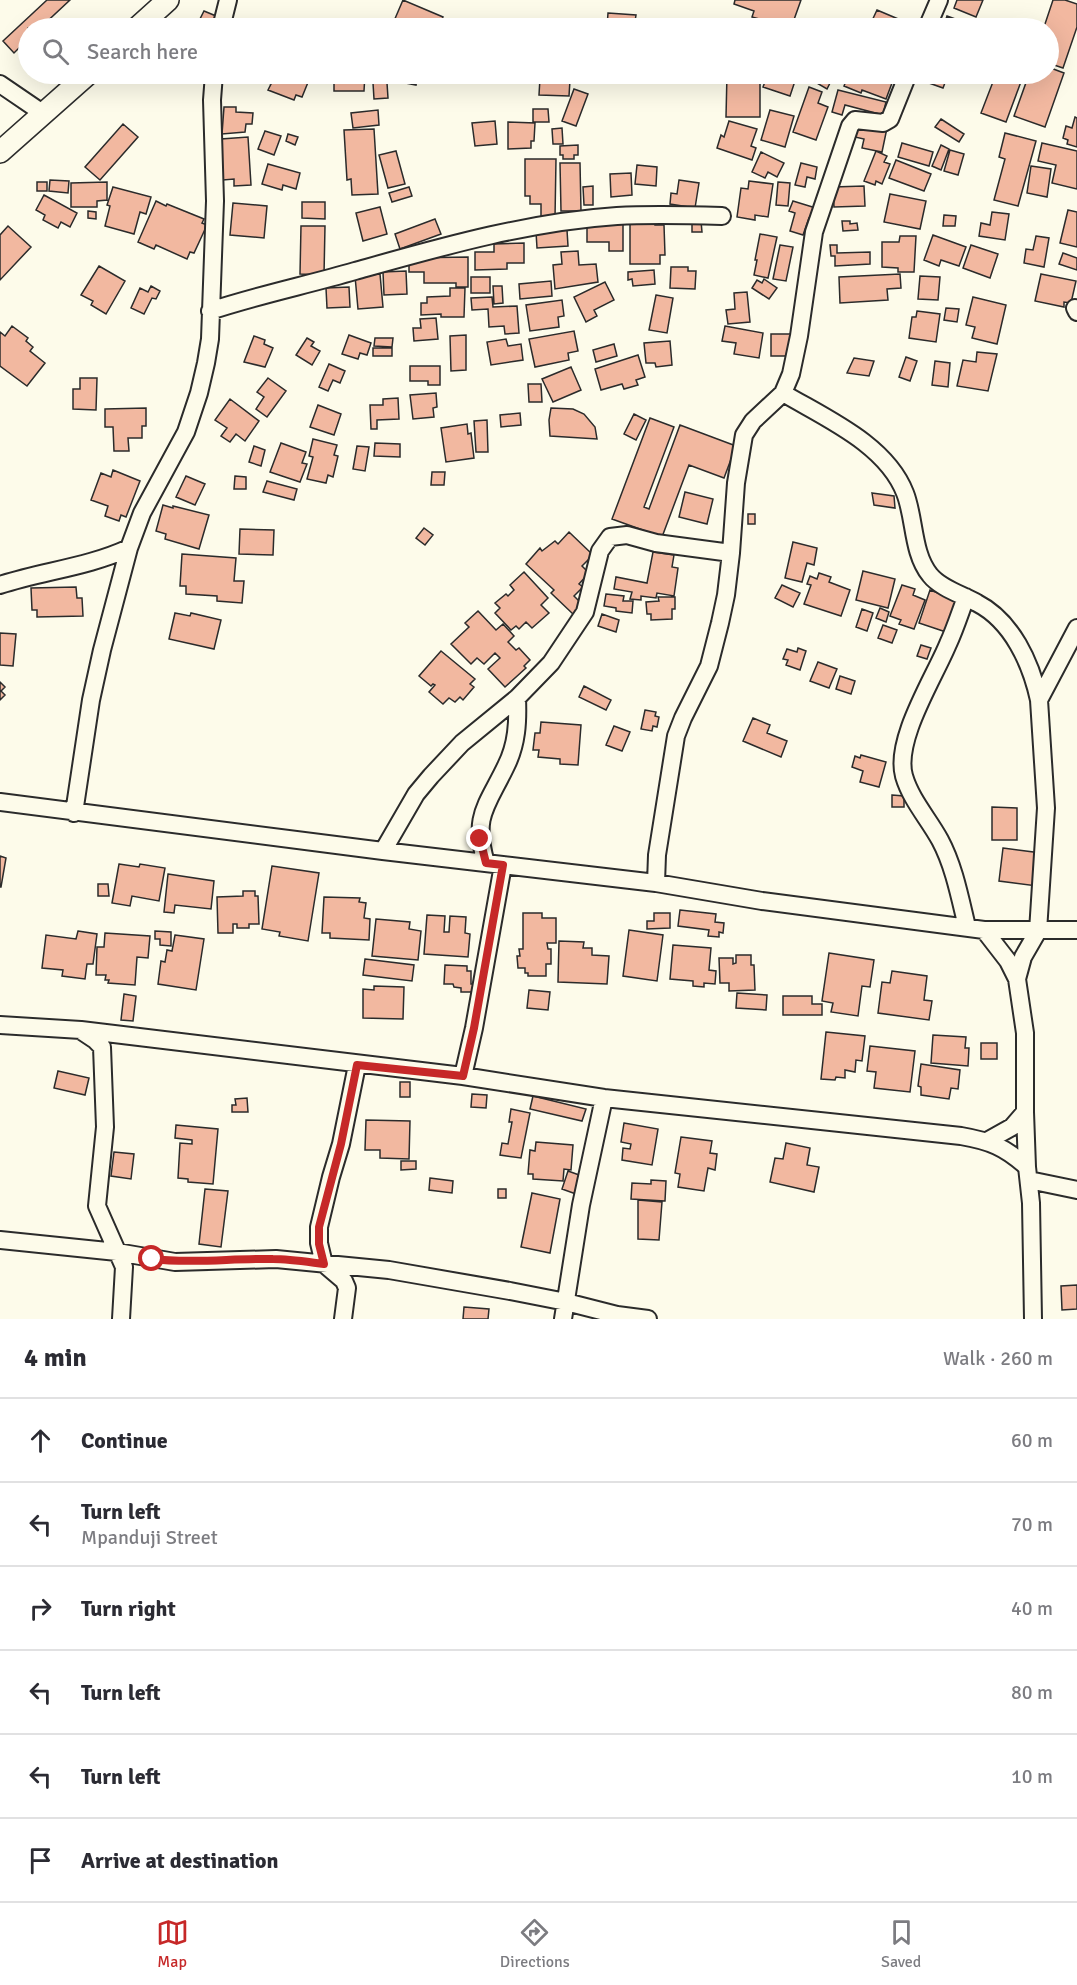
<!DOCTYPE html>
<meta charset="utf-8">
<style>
body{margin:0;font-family:Signika,sans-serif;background:#f2f2f3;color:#2b2b33}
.stop{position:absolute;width:18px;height:18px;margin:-14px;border:4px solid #c62828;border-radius:50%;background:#fff}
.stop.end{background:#c62828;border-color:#fff;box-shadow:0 2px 6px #0008}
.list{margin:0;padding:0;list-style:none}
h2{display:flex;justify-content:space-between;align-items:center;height:78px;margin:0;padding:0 24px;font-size:26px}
h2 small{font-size:20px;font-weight:400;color:#7c7c81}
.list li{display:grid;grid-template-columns:39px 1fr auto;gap:18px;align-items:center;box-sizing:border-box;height:84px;padding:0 24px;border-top:2px solid #e1e1e2}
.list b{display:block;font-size:22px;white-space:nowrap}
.list p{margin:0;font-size:20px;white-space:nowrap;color:#7c7c81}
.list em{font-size:20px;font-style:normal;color:#7c7c81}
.icon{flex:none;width:33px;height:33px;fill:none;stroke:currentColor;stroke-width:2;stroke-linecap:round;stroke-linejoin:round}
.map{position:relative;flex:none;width:1077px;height:1319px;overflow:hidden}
.search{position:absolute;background:#fff;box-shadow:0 6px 24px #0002;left:18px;right:18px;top:18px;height:66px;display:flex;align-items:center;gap:15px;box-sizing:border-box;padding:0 21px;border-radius:33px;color:#7c7c81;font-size:22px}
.sheet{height:582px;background:#fff}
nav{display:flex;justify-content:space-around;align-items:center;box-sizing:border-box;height:84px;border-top:2px solid #e1e1e2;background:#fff;font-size:16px;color:#7c7c81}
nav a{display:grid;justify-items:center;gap:3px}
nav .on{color:#c62828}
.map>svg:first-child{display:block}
</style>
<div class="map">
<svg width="1077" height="1319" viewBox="0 0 1077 1319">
<rect width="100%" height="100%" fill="#fdfbea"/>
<path fill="#f2b8a0" stroke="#2b2b2b" stroke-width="1.5" d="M47 0H70L40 28H28V39L14 53 3 41Z
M403 0 443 17 438 28H391Z
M735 0H801L791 28 752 17 754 11 734 4Z
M957 0H983L976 17 954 8Z
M1053 0H1065L1077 4V27L1063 68 1048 63V28H1036L1037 24 1044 27Z
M877 10 910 24 908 28H879L870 25Z
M204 11 216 16 212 24 208 22 206 27 198 23Z
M608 13 636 15 634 28 607 27Z
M947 16 975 26 973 28H943Z
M1048 67 1064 73 1045 127 1014 116 1028 77 1024 75 1025 74H1048Z
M265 74H308L311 75 302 97 296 95 294 100 268 90 271 84 262 80Z
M334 74H365L364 91H334Z
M396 74H418L416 85 395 81Z
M727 74H760V117H726Z
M768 74H781L796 78 790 96 763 87Z
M819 74 831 81 827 89 815 82Z
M849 74 857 76 858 74H890L895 75 886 99 862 90 861 93 844 86Z
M933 74 948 75 943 88 929 83Z
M996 74H1006L1022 79 1006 122 981 113Z
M540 78 570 80 569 96 539 95Z
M373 83H387L388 98 374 99Z
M809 87 822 92 818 103 828 107 816 140 793 132Z
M574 89 588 94 576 126 562 121Z
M838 90 886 102 883 115 845 105 842 115 832 112Z
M224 107H236V112L253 113 252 124H246L245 132 222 134Z
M533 109H548L549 122H533Z
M378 110 379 125 353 128 351 113Z
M770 110 794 116 785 147 761 140Z
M1075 117 1077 118V147L1067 144 1068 140 1063 138 1066 126 1072 128Z
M941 119 964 134 959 142 935 127Z
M495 121 497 144 475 146 472 123Z
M729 121 757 129 751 146 756 148 752 160 717 148 721 135 724 137Z
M508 122 535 123 534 141H531V148L508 149Z
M858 122 887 128 882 152 862 148 864 139 855 137Z
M123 124 138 137 100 180 85 167Z
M562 128 563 144H553L552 129Z
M374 129 378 194 352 195 351 179 347 180 344 130Z
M265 131 281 136 274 155 258 149Z
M1005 133 1036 141 1018 206 994 200 1005 159 999 157Z
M288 134 298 137 295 145 286 141Z
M248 137 251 185 234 186V179L223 180 221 139Z
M902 143 933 152 929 166 898 157Z
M1042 143 1077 151V189L1052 183 1056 165 1038 161Z
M578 145V155H574V159H563V155H560V146Z
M941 145 949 149 941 170 932 166Z
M950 150 964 154 958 175 944 171Z
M396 151 405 184 388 188 379 155Z
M876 151 887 156 884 162 890 164 882 184 876 181 875 185 864 181Z
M761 152 784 163 777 177 768 172 765 178 752 172Z
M525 159H556L555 218H541V204H530V196H525Z
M896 160 931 174 924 191 889 178Z
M560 163H580L581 211H561Z
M801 163 817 167 815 179 807 177 805 187 795 185Z
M268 164 300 173 296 189 283 185 282 190 262 184Z
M637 165 657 167 656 186 635 184Z
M1031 166 1051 169 1047 197 1027 193Z
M631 173 632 195 611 197 610 174Z
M50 180 69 181 68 193 49 191Z
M679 180 699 183 695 208 670 204 671 193 677 194Z
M749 181 773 184 768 217 755 215V220L737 217 741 188 748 189Z
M37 182H47V191H37Z
M107 182V200L97 201V207H71V183Z
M778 182 790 183 788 206 776 205Z
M593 186V205H584L583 187Z
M864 186 865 206 834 207 833 187Z
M113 187 151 197 146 214 140 212 134 234 105 226 110 206 107 205Z
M409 187 412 196 392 202 389 193Z
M890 194 926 201 920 229 884 222Z
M44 195 77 213 70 227 61 222 58 228 43 220 45 215 36 210Z
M156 201 166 206 167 204 204 219 202 223 207 225 194 253 190 252 187 259 156 245 154 249 138 242Z
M793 201 819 209 815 220 809 218 803 235 790 231 795 213 789 211Z
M302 202H325V219L302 218Z
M233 203 267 206 264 238 230 235Z
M380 207 387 234 363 241 356 213Z
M1068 210 1077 212V247L1060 243Z
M88 211 96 212V219L88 218Z
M992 212 1009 214 1005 240 979 236 981 223 990 225Z
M944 215 956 216 955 226H943Z
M623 218V251H609V242H587V223Z
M435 219 441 234 400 249 395 234Z
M630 221H655V225H664L665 255H660V264H630Z
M692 221H701L702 232H692Z
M842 221H850V224L857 223 858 230 843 231Z
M8 226 31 247 0 280V235Z
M301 226H325L324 275 300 274Z
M567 230 568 246 537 248 536 232Z
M760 234 777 237 768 278 754 275 757 260H755Z
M933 235 966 247 959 266 941 260 939 266 924 260Z
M900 236H916L914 272H898V268L882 267V242H899Z
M1036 236 1049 238 1044 267 1024 263 1026 249 1033 250Z
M524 243V263H507V269L475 270V252H494V244Z
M780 245 793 247 786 281 773 279Z
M830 245H837V253L870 252V264L835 266V256H831Z
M971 245 998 254 990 278 963 268Z
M578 251 579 265 596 264 598 282 555 289 553 265 562 264 561 252Z
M1063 253 1077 258V270L1059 264Z
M468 257V287H456V283H424V272H409V258Z
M99 266 125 281 106 314 91 305 93 301 81 295Z
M671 267H688V271H696L695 289 670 288Z
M654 270 655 284 633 286 632 279 628 280V272Z
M406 271 407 294 384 295 383 272Z
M380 274 383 307 358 309 355 276Z
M900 274 901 288 887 289 888 300 840 303 839 277Z
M1041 274 1076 281 1071 303 1064 302V307L1035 301Z
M920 276 940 277 938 300 918 299Z
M471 277H490V293H471Z
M764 279 777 288 769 299 752 288 757 280 762 283Z
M551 281 552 296 520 299 519 284Z
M605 282 614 300 594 310 597 316 586 322 574 297Z
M151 286 160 291 156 299 152 298 144 314 131 308 140 288 148 292Z
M493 286H502L503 303 494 304Z
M349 287 350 307 327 308 326 288Z
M450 288H465L464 317H441V314L421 315V303H427V297L450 296Z
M747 292 750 322 728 324 726 310 735 309 734 293Z
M656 295 673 298 667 333 649 330Z
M492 297 493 307 517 306 519 333 505 334 504 326 489 327 488 309 472 310 471 298Z
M973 297 1006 305 997 344 972 338 975 327 966 325Z
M562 300 564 316 558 317 559 327 530 331 526 305Z
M946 308 959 309 957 322 944 320Z
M917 311 940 314 936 342 909 338 912 317H916Z
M436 318 438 339 414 341 413 328H421L420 319Z
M12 326 28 338 26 341 33 347 30 351 45 363 27 386 0 366V332L5 336Z
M725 326 763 333 759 358 734 354 736 343 722 341Z
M574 331 578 351 568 353 569 360 535 367 529 339Z
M771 334H792V356H771Z
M349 335 371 343 367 355 360 353 358 359 342 354Z
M466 335V370L451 371 450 336Z
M254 336 265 340 264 344 273 348 265 367 244 362Z
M307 338 314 342 311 346 320 351 312 365 296 355Z
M375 338H393L392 347 374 346Z
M506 339 508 346 521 344 523 360 491 365 487 342Z
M670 341 672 365 656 367 655 363H646L644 343Z
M614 344 617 356 596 362 593 350Z
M373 348H392V356H373Z
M977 352 997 354 988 391 957 386 963 360 976 362Z
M638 355 645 377 636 380 638 385 624 389 622 384 601 390 595 369Z
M906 357 917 361 910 381 899 377Z
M854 358 874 361 869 376 847 373Z
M935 361 950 363 948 387 932 385Z
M329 364 345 371 340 383 333 380 328 391 319 387Z
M410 366H440V385H428V381H410Z
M571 367 581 390 553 402 542 379Z
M80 378H97L96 410 73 409V389H80Z
M268 378 286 391 267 417 256 409 264 397 257 392Z
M528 384H541L542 402H529Z
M436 393 437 407 433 408 434 417 413 419 410 395Z
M398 398 399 419 377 420V429H371L370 405H383V399Z
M230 399 259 421 245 441 236 434 230 442 221 436 227 428 215 420Z
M318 405 341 414 334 435 310 427Z
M146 408V426H142V438H128L129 451H114L113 427H105V409Z
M551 408 573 409 584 414 595 427 597 439 550 436 549 420Z
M520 413 521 425 501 427 500 415Z
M634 414 646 420 636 440 624 434Z
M650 418 674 427 644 507 649 509 680 425 736 446 724 478 689 465 662 537 612 519Z
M487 420 488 452H476L474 421Z
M467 424 468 434 471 433 474 458 446 462 441 428Z
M313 439 337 445 334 455 338 456 333 477 328 475 326 483 307 479 313 457 309 456Z
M281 443 306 452 302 463 307 464 300 482 270 472Z
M375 443 400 444V457L374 456Z
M254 446 265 450 261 466 249 462Z
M357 446 369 447 365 471 353 469Z
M113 470 140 481 126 517 121 515 119 521 105 516 108 506 91 500 101 473 111 477Z
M432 472H445L444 485H431Z
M186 476 205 484 195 505 176 497Z
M235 476 246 477V489H234Z
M267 481 297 489 294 500 263 492Z
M685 492 713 499 707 524 679 517Z
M872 493 894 496 895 508 874 505Z
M163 505 173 508V506L209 515 199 549 165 539 166 534 156 531Z
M748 514H755V524H748Z
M424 528 433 535 425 545 416 538Z
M240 529 274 530 273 555 239 554Z
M569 532 593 555 582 566 589 573 579 584 583 587 574 596 583 605 574 615 551 593 554 590 526 564 540 548 542 551 555 541 558 544Z
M793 542 817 548 814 565 807 563 802 582 785 578Z
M653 552 674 555 672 567 678 568 674 596 657 593 656 598 641 596V600L630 599 632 592 614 589 616 577 647 583Z
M182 554 236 558 234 581H244L242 603 217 601V596L186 594V586H180Z
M863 571 895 579 888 608 856 600Z
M524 572 548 598 541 605 549 613 532 628 526 622 519 629 516 626 511 630 495 613 500 608 495 603 506 594 508 596 514 590 510 585Z
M819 573 831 577 829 582 850 590 841 616 804 604 811 585 807 584 810 576 817 579Z
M782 585 800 593 793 607 775 598Z
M902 585 915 589 913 595 925 600 914 629 899 624 901 620 890 616Z
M76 587 77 598H82L83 616 37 617V610H32L31 588Z
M930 590 957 600 946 632 919 623Z
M606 594 624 596 623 601H633L632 613 616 611V608L604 606Z
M658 597H675V609H672V619L651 620V614H647L646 602 659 601Z
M880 608 889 612 886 622 876 618Z
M862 609 873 613 867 631 856 627Z
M478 611 496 630 503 624 514 636 508 642 516 650 519 648 530 660 524 666 526 668 505 687 488 669 500 658 495 653 484 664 477 658 471 664 451 644 469 627 465 623Z
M175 613 190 616 191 613 221 620 214 649 169 639Z
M602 614 619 620 616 632 598 626Z
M883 625 897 630 892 643 878 638Z
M0 633 16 634 13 666 0 665Z
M921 645 931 648 927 659 917 656Z
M798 648 806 651 800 670 786 665 788 660 783 659 787 649 797 652Z
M441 651 475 679 470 684 474 687 463 700 460 697 455 702 449 698 443 704 429 692 435 685 433 684 431 686 419 676Z
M818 662 837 669 829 688 810 681Z
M840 676 855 681 851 694 836 689Z
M0 682 5 687 1 691 5 695 0 700Z
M584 686 611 700 606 710 579 697Z
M645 710 656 712 655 716 659 717 657 727 653 726 652 731 641 729Z
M753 718 770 725 767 733 787 741 781 757 743 741Z
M541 722 581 725 578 765 560 764V759L538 757 539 750H533L535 733H540Z
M614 726 630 732 622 751 606 745Z
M861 755 886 762 879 787 860 782 863 771 852 767 855 756 860 758Z
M892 795 904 796V807H892Z
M992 807 1017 808V840H992Z
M1003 848 1041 853 1037 886 999 881Z
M0 856 6 858 1 887H0Z
M119 864 139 867 140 864 165 868 159 901 132 896 130 906 112 903Z
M272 866 319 873 308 941 279 936 280 932 262 929Z
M168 874 214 881 211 909 175 905 174 913 164 912Z
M98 884H108L109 896H98Z
M243 891H255V896H258L259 924H249V928H237V924H233V933H218L217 897 243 896Z
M324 897 360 898 359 902 366 903 364 918 370 919 369 940 330 938V933H322Z
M680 910 716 914 715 922 724 923 723 933 719 932V937L708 936 709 930 678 926Z
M523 913H542V918H556V943H547L548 949H551V964H546V976H528V973H525V968H518L517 956H520L519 949H523Z
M654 913H670V928L647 929V921H654Z
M427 915 445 916 444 932H449L450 916 466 917 465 933 470 934 468 957 424 954Z
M376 919 410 922 409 929 421 931 418 960 372 956Z
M629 930 663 935 657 981 623 976Z
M78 931 97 934 93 964H87L85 979 62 976 63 970 42 968 46 935 76 939Z
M155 931 171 932V946L160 945V939H155Z
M105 933 150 936 148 958 137 957 135 985 108 983 109 980H105L106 975H96L97 947H104Z
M175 935 204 939 196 990 158 984 161 961 165 962 167 950 172 951Z
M559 941 584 942 583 948H592V955L609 956 607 984 558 982Z
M673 945 711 948 709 970 716 971 715 984 704 983V987L693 986V981L670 979Z
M829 953 874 960 870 987 862 986 858 1016 831 1012 833 1003 822 1001Z
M736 955H751V965H754L755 990 729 991V983H720L719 958H733V964L736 963Z
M365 959 414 965 412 981 363 975Z
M445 965 467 966V971H471V984H475V992H461V988L454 987 453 984H444Z
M892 971 927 976 924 1000 932 1001 929 1020 878 1013 882 982 890 983Z
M374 986 404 987 403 1019 363 1018V989L374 990Z
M529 990 550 992 548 1010 527 1008Z
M737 993 767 995 766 1010 736 1008Z
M124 994 136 996 133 1021 121 1020Z
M783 996H812V1004H822V1015H783Z
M826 1032 865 1036 862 1061 856 1060 855 1072 845 1070V1078L836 1077 835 1080 821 1079Z
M933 1035 966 1037 965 1048H969L968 1066 931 1063Z
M981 1043H997V1059H981Z
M870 1046 915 1051 910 1092 874 1088 876 1072 867 1071Z
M921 1064 960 1070 958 1089 951 1088 949 1099 921 1095V1087L918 1086Z
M58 1071 89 1078 85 1095 54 1088Z
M400 1082H410V1097H400Z
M472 1094 487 1095 486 1108 471 1107Z
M533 1096 586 1109 582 1121 530 1109Z
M247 1098 248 1112H232V1105H236L235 1099Z
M511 1109 530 1113 521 1158 500 1155 502 1143 508 1144 512 1122H509Z
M366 1120 410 1121 409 1159 380 1158V1150H365Z
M624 1123 658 1129 652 1165 622 1160 623 1148 630 1149 631 1144 621 1142Z
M176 1125 218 1129 213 1184 188 1182V1179L178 1178 180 1143 192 1144V1140L175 1138Z
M681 1137 712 1141 710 1153 717 1154 715 1170 708 1168 704 1191 678 1187 680 1174 675 1173Z
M536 1142 573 1145 571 1170 564 1169 563 1181 533 1179V1174H528L530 1150 535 1151Z
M786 1143 810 1148 807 1165 819 1167 814 1192 770 1182 775 1158 783 1159Z
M114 1152 134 1154 131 1179 111 1176Z
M401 1161H416V1169L401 1170Z
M568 1171 582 1176 576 1194 562 1189Z
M430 1178 453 1181 452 1193 429 1190Z
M651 1180 666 1181 665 1201 631 1199 632 1183 651 1184Z
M205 1189 228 1191 221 1247 199 1244Z
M498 1189H506V1198H498Z
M532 1193 560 1199 550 1253 521 1247Z
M638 1200 662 1202 659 1240 638 1239Z
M1077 1285V1309L1062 1310 1061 1286Z
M464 1307 489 1309 488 1319H463Z"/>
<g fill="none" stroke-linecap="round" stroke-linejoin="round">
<g stroke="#2b2b2b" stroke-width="20">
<path id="minor" d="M221 28 228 0
M927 28 939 0
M0 84 44 114
M1075 308 1077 312
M210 311C258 295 307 285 355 271 441 247 527 222 617 216 652 214 687 215 722 216
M783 393C825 418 886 444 905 493 915 518 912 553 930 575 940 588 963 595 977 603 1012 621 1031 663 1039 700L1046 808 1038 931 1023 957 1017 979
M0 585C43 571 88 567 129 548
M966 597C960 613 955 629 948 644 934 678 894 740 904 776 911 800 928 818 940 840 954 866 960 898 967 927
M1039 700 1077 628
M0 802 383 851 656 883 762 901 984 930H1077
M74 813 91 700 102 650 129 548 142 513 186 432 199 393 206 363 210 339 215 201 212 100 214 74
M383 851 416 794 431 776 462 743 517 698 551 663 585 612 600 551 610 537 627 535 656 543 731 553
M486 863C472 816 487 806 506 766 517 744 518 722 517 698
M656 883 657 855 676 736 683 718 709 666 720 623 726 595 731 553 736 483 744 435 753 421 783 393 791 374 799 336 814 232 850 126 855 120 883 123 890 119 908 74
M984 930 1008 961 1017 979 1025 1033V1112L1027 1167 1031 1203 1033 1319
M0 1025 81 1030 463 1076 604 1098 961 1136C990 1141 1005 1147 1027 1167
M83 1032 95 1040 102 1047 105 1127 97 1206 124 1267 121 1319
M463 1076 474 1028 503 865
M987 1141 1012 1127 1025 1112
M1029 1180 1077 1190
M0 1240 117 1252 175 1262 276 1259 389 1270 510 1291 566 1302 617 1315 648 1319
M343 1319 347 1288 344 1281 324 1264 319 1243V1227L331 1177 341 1144 357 1065
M563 1319 581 1205 604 1098"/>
</g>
<g stroke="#2b2b2b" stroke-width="24">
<path id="tertiary" d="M137 28 168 0
M0 152 88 74"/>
</g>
<use href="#minor" stroke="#fdfbea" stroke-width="16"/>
<use href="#tertiary" stroke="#fdfbea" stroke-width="21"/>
</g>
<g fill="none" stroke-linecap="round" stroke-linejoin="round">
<path stroke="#c62828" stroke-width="8" d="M152 1259C193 1264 233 1258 273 1259 290 1259 308 1262 324 1264L319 1244V1227L341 1144 357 1065 463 1076 474 1028 503 865 486 863 480 839"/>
</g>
</svg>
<div class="stop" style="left:152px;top:1259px"></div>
<div class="stop end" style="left:480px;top:839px"></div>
<div class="search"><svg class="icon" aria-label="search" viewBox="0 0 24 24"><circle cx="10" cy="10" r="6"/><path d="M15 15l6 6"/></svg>Search here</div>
</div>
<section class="sheet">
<h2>4 min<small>Walk · 260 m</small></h2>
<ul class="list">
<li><svg class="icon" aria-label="ahead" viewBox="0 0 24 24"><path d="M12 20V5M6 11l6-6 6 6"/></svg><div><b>Continue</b></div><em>60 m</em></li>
<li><svg class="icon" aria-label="left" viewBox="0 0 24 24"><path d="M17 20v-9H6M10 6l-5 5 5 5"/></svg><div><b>Turn left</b><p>Mpanduji Street</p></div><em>70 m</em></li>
<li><svg class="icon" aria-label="right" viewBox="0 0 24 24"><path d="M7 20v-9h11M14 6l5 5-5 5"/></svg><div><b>Turn right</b></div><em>40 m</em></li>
<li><svg class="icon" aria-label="left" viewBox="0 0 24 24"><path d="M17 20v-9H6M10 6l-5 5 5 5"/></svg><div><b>Turn left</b></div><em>80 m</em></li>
<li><svg class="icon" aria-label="left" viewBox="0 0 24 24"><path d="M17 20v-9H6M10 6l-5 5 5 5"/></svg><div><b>Turn left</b></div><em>10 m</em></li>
<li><svg class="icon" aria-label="arrive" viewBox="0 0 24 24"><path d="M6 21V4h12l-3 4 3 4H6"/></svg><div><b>Arrive at destination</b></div></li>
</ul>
</section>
<nav>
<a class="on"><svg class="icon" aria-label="map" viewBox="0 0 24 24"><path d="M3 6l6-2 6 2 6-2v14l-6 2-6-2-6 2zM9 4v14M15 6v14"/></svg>Map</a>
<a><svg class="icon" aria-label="directions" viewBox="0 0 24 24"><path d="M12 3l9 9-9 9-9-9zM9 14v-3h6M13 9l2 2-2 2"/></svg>Directions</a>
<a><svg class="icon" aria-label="saved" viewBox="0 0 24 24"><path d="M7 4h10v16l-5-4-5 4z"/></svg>Saved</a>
</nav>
